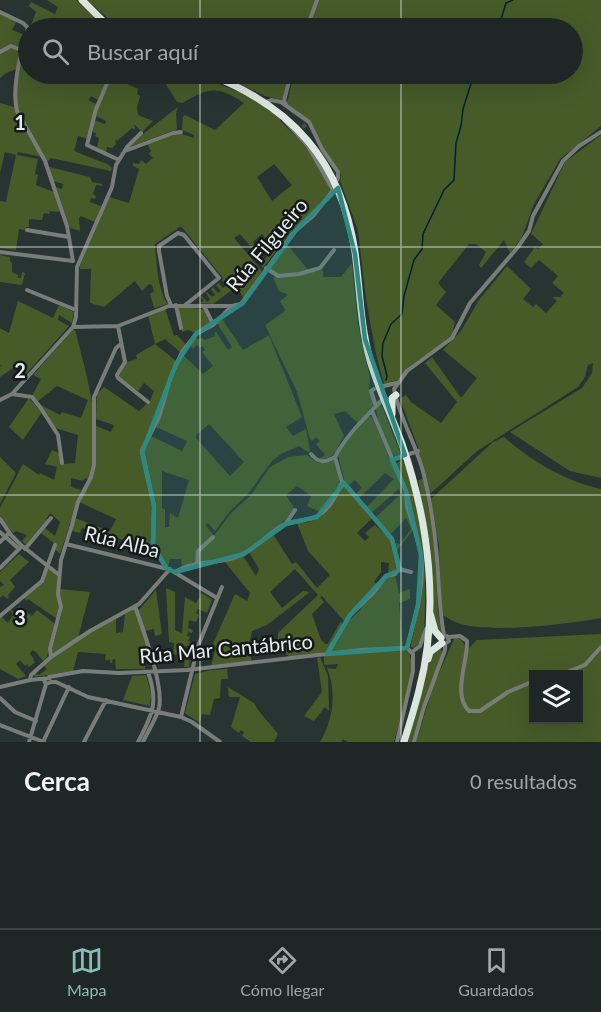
<!DOCTYPE html>
<html lang="es">
<meta charset="utf-8">
<style>
body{margin:0;font-family:Lato,sans-serif;background:#2b3332;color:#f1f3f6}
.controls{position:absolute;right:18px;bottom:18px;display:grid;overflow:hidden;border-radius:0px;box-shadow:0 6px 24px #0002}
.controls button{width:54px;height:54px;display:grid;place-items:center;padding:0;border:0;border-bottom:2px solid #3c4443;background:#1e2726;color:#f1f3f6;font:30px sans-serif}
.list{margin:0;padding:0;list-style:none}
h2{display:flex;justify-content:space-between;align-items:center;height:78px;margin:0;padding:0 24px;font-size:26px}
h2 small{font-size:20px;font-weight:400;color:#a1a5a7}
.icon{flex:none;width:33px;height:33px;fill:none;stroke:currentColor;stroke-width:2;stroke-linecap:round;stroke-linejoin:round}
.map{position:relative;flex:none;width:601px;height:742px;overflow:hidden}
.search{position:absolute;background:#1e2726;box-shadow:0 6px 24px #0002;left:18px;right:18px;top:18px;height:66px;display:flex;align-items:center;gap:15px;box-sizing:border-box;padding:0 21px;border-radius:33px;color:#a1a5a7;font-size:22px}
.sheet{height:186px;background:#1e2726}
nav{display:flex;justify-content:space-around;align-items:center;box-sizing:border-box;height:84px;border-top:2px solid #3c4443;background:#1e2726;font-size:16px;color:#a1a5a7}
nav a{display:grid;justify-items:center;gap:3px}
nav .on{color:#8bbbb9}
.map>svg:first-child{display:block}
</style>
<div class="map">
<svg width="601" height="742" viewBox="0 0 601 742">
<rect width="100%" height="100%" fill="#283432"/>
<path fill="#475b29" fill-rule="evenodd" d="M47 0H76L105 28H30L36 12 29 6 31 2 55 14 58 7Z
M87 0H315L306 28H119Z
M317 0H601V126L560 159 534 204 522 237 510 253 504 240 481 268 479 265 486 252 476 244H469L438 283 446 292 436 305 455 322 452 335 448 341 417 361 398 380 384 384 376 354 366 299 358 230 340 181 341 175 319 141 309 120 290 107 287 103 294 74H572V28H310Z
M0 13 16 22 12 30 25 35 22 48 10 45 0 51Z
M28 30V74H109L98 100 91 96 88 100 96 104 88 139 78 136 74 151 107 164 112 168 111 171 51 158 47 162C38 146 23 127 18 109 12 87 22 52 28 30Z
M12 46 20 52 17 69 6 73 0 78V54Z
M146 74H194L254 98 279 116 281 122 310 150 331 189 311 215 294 228 263 268 250 250H253L258 256 260 255 264 260 267 257 260 247 268 241 262 234 253 242 256 247 252 248 240 234 234 238 262 271 244 298 236 287 213 304 199 303 204 301 201 297 202 296 207 302 210 299 206 293 207 292 212 297 215 295 211 289 213 287 218 293 221 291 216 285 219 283 223 288 226 286 222 280 223 278 181 226 155 244C156 259 158 293 168 304L154 308 150 294 154 291 152 285 149 284 142 291 135 281 104 307 90 303 91 269H80V266L109 197 129 203 139 169 133 166V163L139 164 141 160 146 164 153 158 149 154 151 151 147 143 179 133 194 138V135L182 130 183 117 185 115 215 130 244 103C218 86 209 87 183 103L177 102 163 80H158L154 74 150 76ZM274 164 292 185 272 201 257 177Z
M218 74H290L282 100 265 96Z
M112 77 138 89 137 94 140 96 137 107 138 115 153 121 142 132 134 124 135 128 134 130 132 128 117 141 115 139 116 144 112 148 107 147 106 152 97 148 99 138 95 136 96 133 93 132 94 120 105 124 106 121 96 116 99 103Z
M0 103 14 107 42 157 18 152 17 155 38 159 35 174 38 175 36 185 54 192 60 212 50 211 49 214 44 213 42 220 29 219V227H26L25 230 19 229 16 250 0 248V201L6 202 16 155 5 152 0 173Z
M178 107 176 114 177 129 130 147 143 134Z
M601 135V478L570 471 510 432 582 388 592 373 593 363 588 365 585 377 578 387 477 451 430 494 418 447 400 399 406 395 411 402 441 423 457 402 425 363 432 357 461 398 477 378 443 350 461 331 479 300 507 266 531 289 523 299 533 307 536 304 546 313 557 301 552 297H560L564 293 552 283 558 276 539 260 531 268 524 262 535 247 538 249 543 244 531 234 565 162Z
M49 167 90 177 92 182 102 184V186L96 185 93 194 96 196 95 199 91 198 90 202 101 206 95 222 81 216 79 218 80 231 70 228 56 187 62 189 63 184 53 181Z
M287 244 308 270C295 273 277 281 269 267Z
M0 255 10 257V261L12 263V272L18 275V278H21L22 272 25 273 22 285 0 282Z
M352 263 358 325 370 378 369 389 375 405 358 423 345 411 334 414 344 436C335 450 337 458 318 460L325 455 316 444 320 441 316 437 312 441 310 439 297 392 265 325 284 312 285 310 280 301 288 295 279 291 273 277H283L323 270V277H341Z
M18 301 53 318 59 305 74 312 72 323 59 315 58 320 69 326 26 374 22 366 12 365 16 366 0 377V366H2L0 365V328L9 333Z
M178 307 203 309 210 323 196 333 188 330 182 332Z
M165 308 174 336 177 335 186 345 180 352 165 339 155 344 176 361 154 427 141 450 152 503V549L104 534 103 537 86 532V529L82 528 80 533 72 531 75 518 110 531 116 519 79 502 96 463V426L111 432 114 425 96 419 97 392 98 393 104 387 139 411 150 401 154 391 144 383 138 391 120 378V374L127 362 137 359 136 355 155 344 148 315Z
M222 319 243 350 269 335 302 417 286 427 293 436 306 429 310 451 308 452 299 446 281 454 272 461 248 494 231 510 215 531 208 523 205 525 213 534 197 551 195 563 182 566 181 559H170L168 567 156 551 154 545 155 511 143 454 145 446 151 436 182 451 187 441 156 427 172 375 182 354 203 374 213 366 202 352 205 350 203 346 200 348 197 345 193 349 190 345 196 337 198 339 202 338 205 340 215 336 214 332H216L228 350 232 347 217 323ZM209 424 244 462 230 476 196 438V435ZM162 471 189 480 178 518 170 513 169 527H165V510L162 508Z
M73 330H75C86 373 106 437 88 479L85 478 83 481 71 478V487L81 490 60 554 55 549 56 545 41 533 45 528 55 536 60 522 50 513 45 522 26 545 22 541 27 535 16 531 13 533 0 518V508L23 464 39 475 40 473 54 480 57 467 45 464 52 450 59 453 62 464 75 463 78 435 55 428 39 404 60 415 62 412 81 418 88 400 57 386 38 401 32 396 41 379 33 375Z
M29 398 42 412 23 440 9 427Z
M381 404 401 454 394 456C385 443 378 425 376 409Z
M369 415 373 419 404 491 413 530 397 550 396 543 400 544 411 529 406 518 390 535 375 518 401 494 399 489 371 513 367 507 394 479 385 473 359 498 355 495 362 488 355 480 348 486 345 483 338 455 345 441Z
M504 437C533 462 563 480 601 489V618C568 624 489 634 458 623 452 621 447 617 441 614L439 546 431 499 493 442Z
M307 455 319 463 332 460 336 462C343 489 338 491 322 513L307 506 311 496 297 486 286 495 294 508C280 529 256 549 231 558 221 562 208 561 198 562V552L209 542 232 512 251 495 270 467 288 457Z
M0 457 16 473 0 504Z
M402 459C422 504 426 557 425 605 424 619 427 640 414 648L411 647V644L418 614 422 555 414 520 409 507 408 493 396 464Z
M423 479 434 539 438 612 442 634 438 632 433 611 431 550 418 480Z
M343 485 372 518 357 533 365 541 369 537 365 533 375 525 392 540 398 569 388 573 389 563 381 562V572L374 582 378 586 344 621 322 596 320 597 324 602 312 614 321 640 326 644H328L341 621 343 624 326 652 289 657 285 652 284 642H278V633L318 595 295 569 270 592 282 608 303 591 310 592 267 625 252 631 248 650 251 655V662L211 666 216 647 212 646 235 594 247 601 250 593 225 562 243 556 256 576 259 569 249 552 273 534 292 564 296 562 317 588 330 575 308 551 297 523C302 522 308 523 312 521 328 516 336 499 343 485Z
M19 554 29 562 10 580 15 587 8 595 9 597 7 599 3 595 0 598V587L4 585 0 581V572Z
M50 569 57 575 59 607 57 619 28 599 27 601 24 598 44 581 48 570Z
M395 575 399 593 410 589V598L408 600 399 603 403 647 329 653 348 622 361 609 360 607 386 578Z
M166 588 175 592V630L182 633 185 597 196 603 202 593 212 600 207 613 198 609 196 613 199 615 196 622 189 620 188 628 193 630 192 633 188 632 187 636 190 637 188 641 191 642 190 646H185V658L190 660 189 667H184L185 659 177 661V656H181V654L173 655 174 643 169 642Z
M59 589 90 592 78 638 53 654 51 653 62 612Z
M156 590 162 634 155 636 154 629 145 631 138 611Z
M19 606 32 616 37 610 55 624 47 657 43 661 36 652 32 650 30 654 34 659 33 660 35 662 29 667 27 664 25 666 20 660 16 664 26 676 18 679 0 669V618L2 617 8 623 13 615 10 610 16 612Z
M132 609 136 611C140 625 148 644 150 657H146L145 669H116L115 659H113L112 663H110V660H105L106 654 78 652 73 671 35 677 33 675 35 673 39 675 47 669 43 665 48 660 85 635 116 618V633L123 632 125 614Z
M601 634V742H416L434 684 455 637C464 640 464 643 466 651L477 640ZM534 674H578V720H534Z
M441 646 442 655 412 742H408L431 653Z
M404 650C407 652 409 652 410 656 416 673 399 723 394 742H348L343 739 341 742H320C333 721 337 692 327 668L336 669 338 664 324 665V656L362 651Z
M320 657 328 676 329 711 325 707 314 721 304 716 322 692 317 658Z
M227 669 228 679H221L220 698 214 699 210 715 202 714 200 723 185 713 195 674 211 670Z
M146 675 151 694 150 706 123 700 132 676Z
M228 687 254 703 258 710 278 734 274 742H251L242 736 244 732 241 730 239 733 231 727 240 697H229Z"/>
<g fill="none" stroke-linecap="round" stroke-linejoin="round">
<path stroke="#002037" stroke-width="1.5" d="M496 28 500 23 506 3 513 0
M386 380 387 376 382 356 383 343 391 324 402 314 404 296 414 260 422 249 423 234 444 190 454 180 456 143 461 126 463 109 474 74"/>
<path stroke="#44504e" stroke-width="4" stroke-dasharray="4 2" stroke-linecap="butt" d="M298 131 309 122"/>
<path stroke="#787d7a" stroke-width="4" d="M0 12 23 23 28 28C21 51 11 87 17 111L45 161 67 226 73 261
M307 28 317 0
M0 52 11 46 21 50
M111 74 96 109 87 145 119 160
M266 102 271 100 281 102 309 122 322 149 338 172V178L336 182
M286 105 284 101 291 74
M284 120 308 146 333 190
M125 151 173 133 181 132
M27 230 69 237
M0 252 73 261
M266 268 278 276 299 274 320 268 334 250
M27 290 76 310
M171 305 167 296 159 251V246L178 233 184 235 219 278 184 306
M176 305 181 328
M204 306 213 324
M118 326 125 362 117 375 118 378 148 402
M73 327 118 326 169 306H232L241 304 293 233 314 215 333 190 337 189
M384 386 396 383
M374 389 371 391 376 406
M12 394 32 397 40 407 58 435 62 463
M0 400 12 394 73 327 76 317 77 267 112 187 116 165 127 147 141 133
M372 411 406 491C407 497 406 503 408 509 413 525 418 539 421 555 425 586 415 618 407 648L413 654V671L397 742
M311 454C319 463 324 463 335 457
M392 460 418 451
M0 519 11 535 21 545 58 574
M286 523 295 510
M0 532 19 549
M0 542 9 533
M66 544 168 569
M25 549 51 518
M197 563 198 551 213 537
M0 568 22 546
M167 569 153 546 154 506 142 450 159 417 171 376 182 352 196 334 213 325 232 306
M399 569 411 572
M174 572 217 598
M175 572C192 561 214 564 233 558 253 552 266 535 283 525 296 518 310 523 322 513 332 505 337 493 342 482L335 457C347 434 365 418 383 399
M135 606C143 630 164 685 159 708 156 719 148 731 143 742
M0 616 42 581 55 545
M444 635C439 609 439 584 437 558 435 531 431 506 425 480 419 448 400 421 394 389L407 371 452 338 470 303 518 247 529 231 533 216 563 161 579 146 601 132
M449 637 460 636 467 641C468 662 452 695 469 711H480L508 692 534 681
M412 652 420 646 426 629
M327 654 350 615 374 592 386 576 395 574 399 569 392 539 343 482
M51 657 50 649 61 607 58 594 61 560 72 525 78 502 91 477 94 465V397L116 348 121 344
M562 674 585 665 601 647
M49 677 83 671 119 673 187 670 361 650 407 648
M30 680 31 675 51 657 90 631 139 604 170 569
M44 680 46 684 51 682H56L88 697 181 717 192 722 220 742
M0 687 30 680 50 678
M0 698 15 712 36 721
M181 717 198 646 222 587
M0 725 44 742
M29 742 46 684
M43 742 69 687
M84 742 106 700
M138 742C152 715 159 703 148 672
M414 742 424 707 445 650V644L449 641 447 636"/>
<path stroke="#dbe6df" stroke-width="7" d="M82 0 110 28
M208 74C293 107 341 161 355 252 360 288 360 324 370 360 378 389 392 416 402 444 429 522 440 610 419 690 415 707 409 725 404 742
M392 414V398L396 395
M430 613 435 631 441 638
M428 659 430 652 442 643"/>
</g>
<path fill="#2f8881" fill-opacity="0.2" stroke="#2f8881" stroke-width="4.5" stroke-linejoin="round" d="M338 188 355 254 365 339 405 455 392 460 406 491 421 555 418 605 407 648 327 654 350 615 386 576 400 570 392 539 344 483 317 517 286 524 244 554 175 572 167 569 153 546 154 506 142 453 176 364 196 334 243 303 296 230Z"/>
<path fill="none" stroke="#e6edec" stroke-width="1.5" stroke-opacity="0.55" d="M200 0V28M401 0V28M200 74V742M401 74V742M0 247H601M0 495H601"/>
<g text-anchor="middle" stroke-width="5" stroke-linejoin="round" paint-order="stroke">
<g font-size="20" fill="#e6edec" stroke="#151a19">
<text transform="translate(267 245) rotate(-50)" y="7">Rúa Filgueiro</text>
<text transform="translate(122 542) rotate(14)" y="7">Rúa Alba</text>
<text transform="translate(226 649) rotate(-5)" y="7">Rúa Mar Cantábrico</text>
</g>
</g>
<g font-size="20" text-anchor="middle" font-weight="bold" fill="#e6edec" stroke="#151a19" stroke-width="5" stroke-linejoin="round" paint-order="stroke">
<text x="20" y="130">1</text>
<text x="20" y="378">2</text>
<text x="20" y="625">3</text>
</g>
</svg>
<div class="controls">
<button><svg class="icon" aria-label="layers" viewBox="0 0 24 24"><path d="M12 4l9 5-9 5-9-5zM3 14l9 5 9-5"/></svg></button>
</div>
<div class="search"><svg class="icon" aria-label="search" viewBox="0 0 24 24"><circle cx="10" cy="10" r="6"/><path d="M15 15l6 6"/></svg>Buscar aquí</div>
</div>
<section class="sheet">
<h2>Cerca<small>0 resultados</small></h2>
<ul class="list">
</ul>
</section>
<nav>
<a class="on"><svg class="icon" aria-label="map" viewBox="0 0 24 24"><path d="M3 6l6-2 6 2 6-2v14l-6 2-6-2-6 2zM9 4v14M15 6v14"/></svg>Mapa</a>
<a><svg class="icon" aria-label="directions" viewBox="0 0 24 24"><path d="M12 3l9 9-9 9-9-9zM9 14v-3h6M13 9l2 2-2 2"/></svg>Cómo llegar</a>
<a><svg class="icon" aria-label="saved" viewBox="0 0 24 24"><path d="M7 4h10v16l-5-4-5 4z"/></svg>Guardados</a>
</nav>
